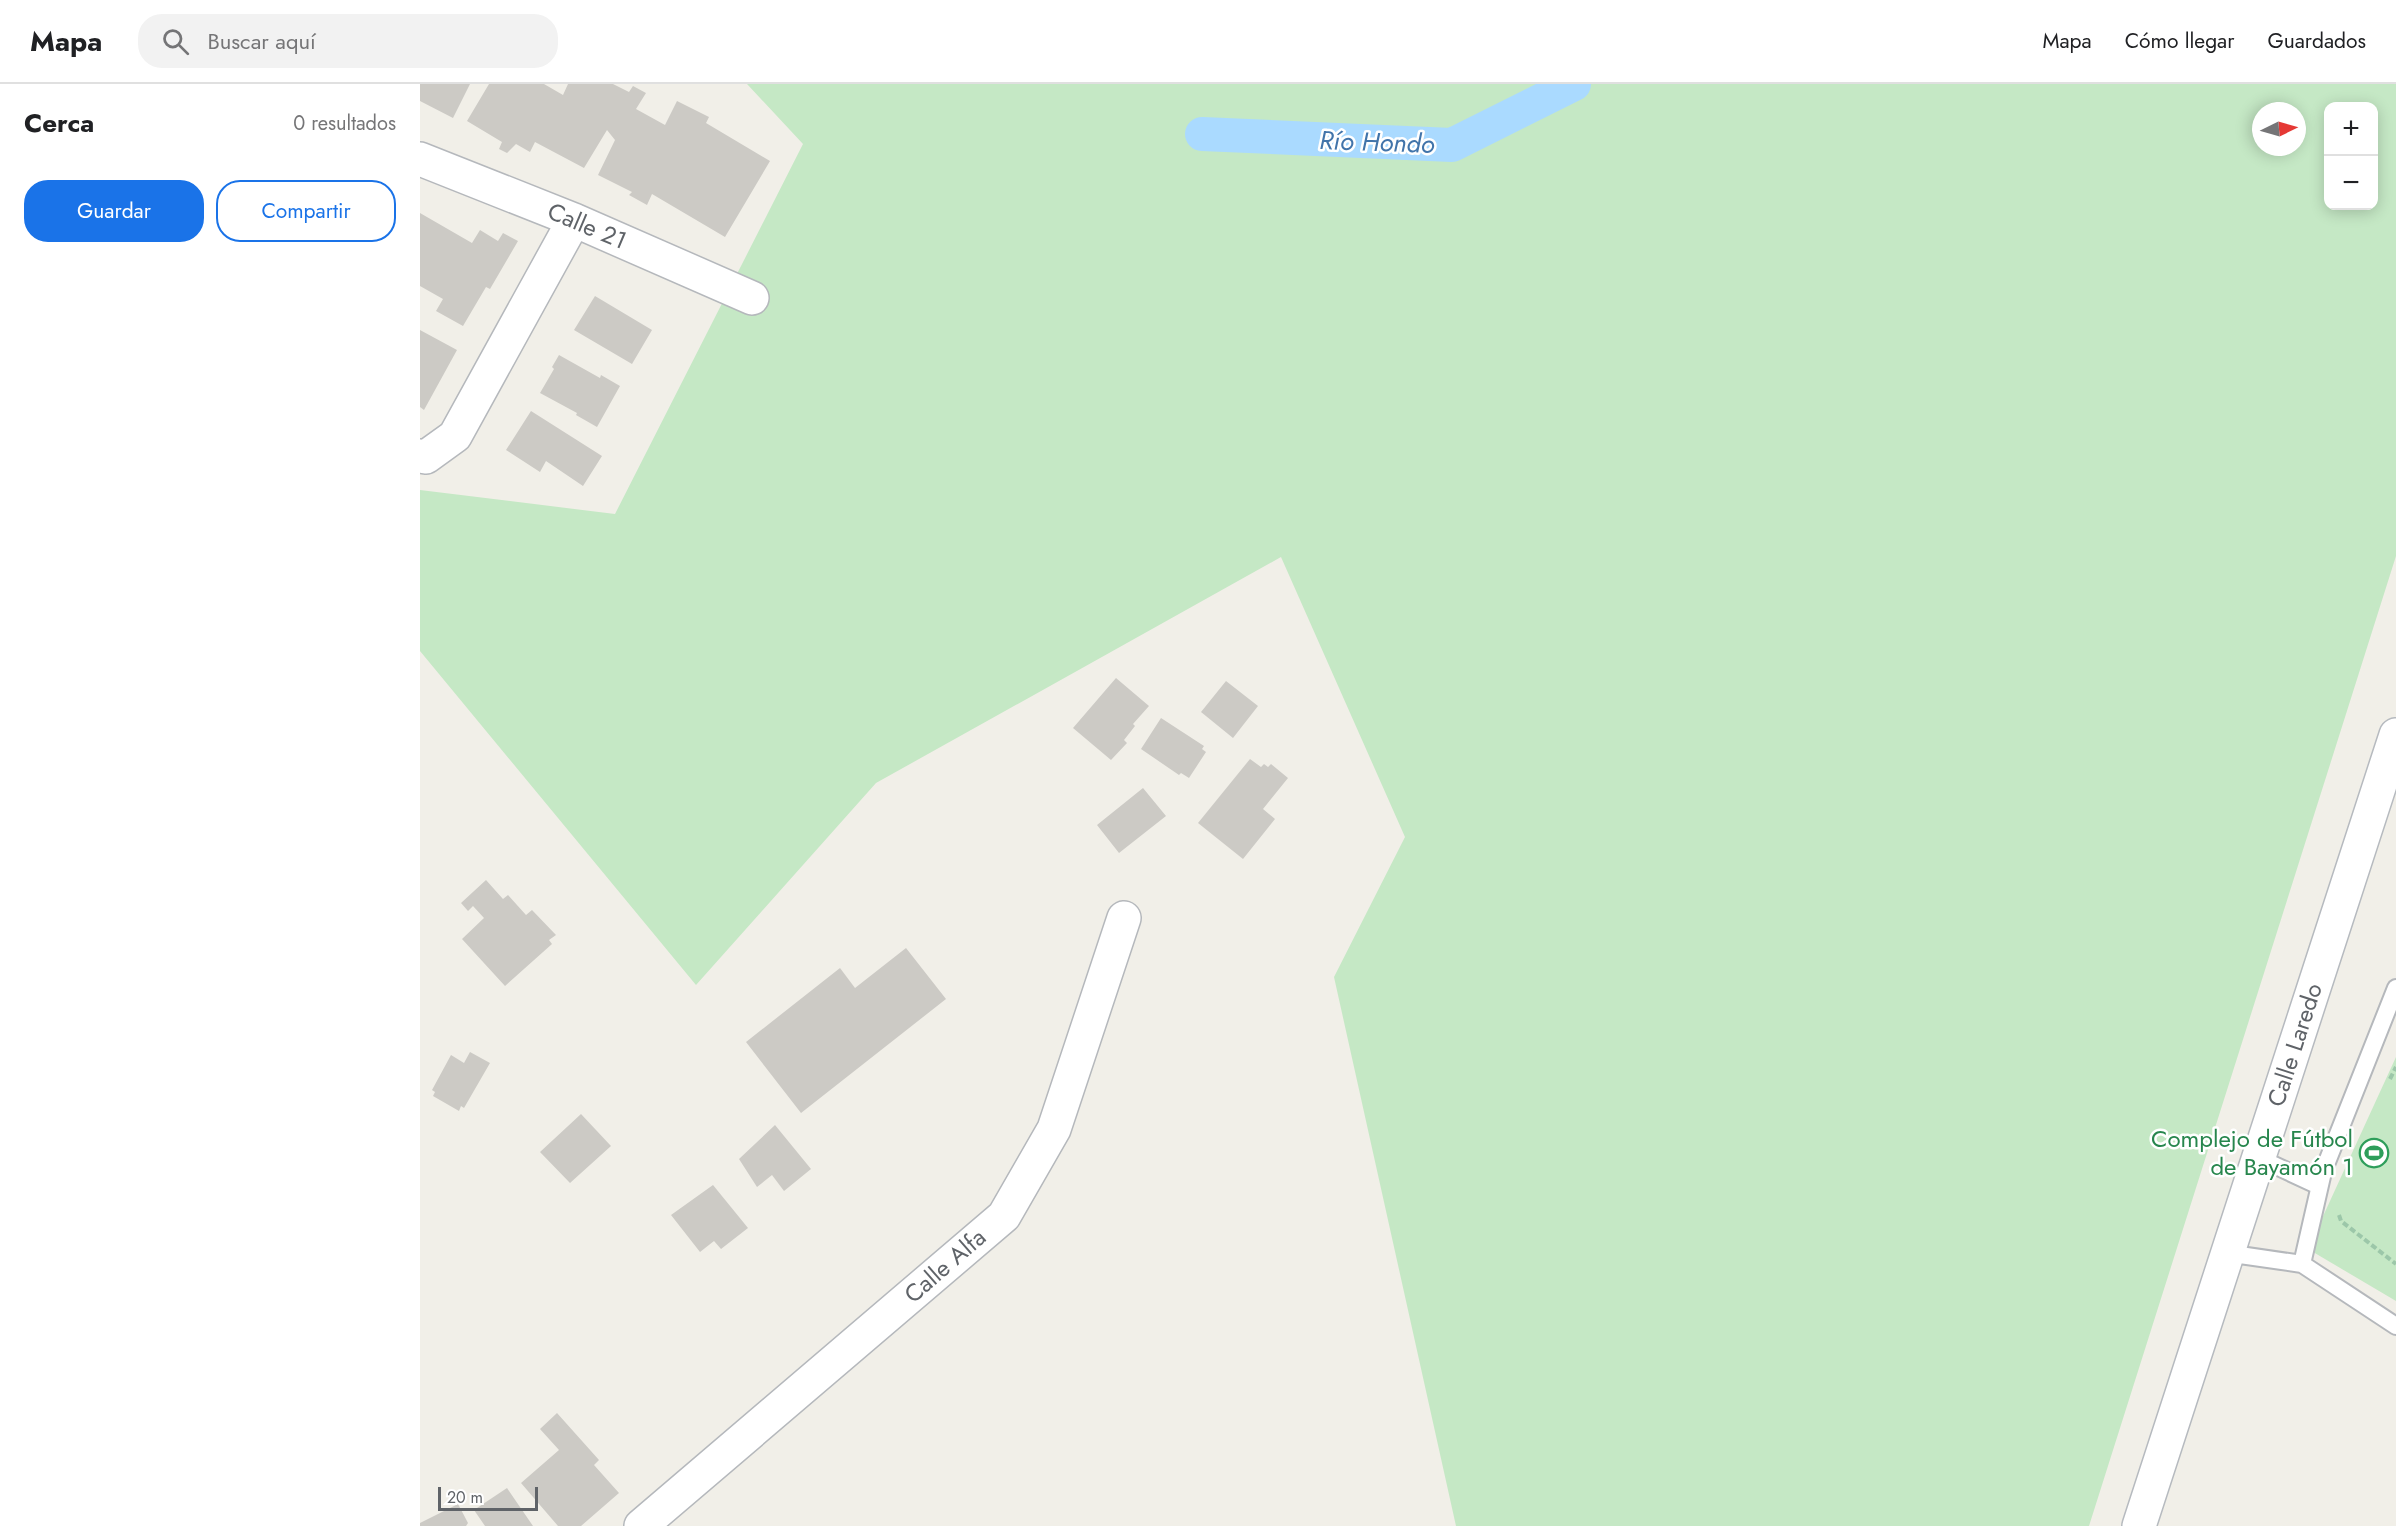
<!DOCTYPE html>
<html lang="es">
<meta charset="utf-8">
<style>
body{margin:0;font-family:Jost,sans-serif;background:#f2f2f2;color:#202124}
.controls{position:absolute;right:18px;top:18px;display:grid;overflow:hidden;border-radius:12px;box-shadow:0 3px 15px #0003}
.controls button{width:54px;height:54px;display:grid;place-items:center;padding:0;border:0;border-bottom:2px solid #e0e0e0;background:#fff;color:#202124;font:30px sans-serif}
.compass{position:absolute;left:1832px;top:18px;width:54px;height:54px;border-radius:50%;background:#fff;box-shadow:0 3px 15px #0003;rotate:85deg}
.scale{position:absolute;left:18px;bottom:15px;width:100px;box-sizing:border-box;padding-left:6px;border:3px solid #5f6368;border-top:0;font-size:16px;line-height:21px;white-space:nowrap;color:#5f6368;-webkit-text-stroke:4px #fff;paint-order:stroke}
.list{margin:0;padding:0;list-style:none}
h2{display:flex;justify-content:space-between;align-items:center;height:78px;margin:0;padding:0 24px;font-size:26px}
h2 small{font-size:20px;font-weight:400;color:#757577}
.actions{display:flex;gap:12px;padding:18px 24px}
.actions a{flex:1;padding:14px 0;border:2px solid #1a73e8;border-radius:24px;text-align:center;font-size:21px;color:#1a73e8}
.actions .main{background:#1a73e8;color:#fff}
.icon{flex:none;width:33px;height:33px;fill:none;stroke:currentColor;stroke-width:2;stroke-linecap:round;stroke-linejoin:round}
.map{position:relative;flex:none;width:1976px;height:1442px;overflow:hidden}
header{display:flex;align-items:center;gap:36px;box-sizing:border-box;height:84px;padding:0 30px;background:#fff;border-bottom:2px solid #e0e0e0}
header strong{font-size:28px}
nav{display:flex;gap:33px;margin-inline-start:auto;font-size:21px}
.search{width:420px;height:54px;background:#f2f2f2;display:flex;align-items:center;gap:15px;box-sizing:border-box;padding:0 21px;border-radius:24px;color:#757577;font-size:22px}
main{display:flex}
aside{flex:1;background:#fff}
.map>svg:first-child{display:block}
</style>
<header>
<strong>Mapa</strong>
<div class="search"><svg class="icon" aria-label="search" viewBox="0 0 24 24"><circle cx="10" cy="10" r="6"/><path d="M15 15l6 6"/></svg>Buscar aquí</div>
<nav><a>Mapa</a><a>Cómo llegar</a><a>Guardados</a></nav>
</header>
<main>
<aside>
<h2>Cerca<small>0 resultados</small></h2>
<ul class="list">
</ul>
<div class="actions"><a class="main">Guardar</a><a>Compartir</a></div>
</aside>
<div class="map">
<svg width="1976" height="1442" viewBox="0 0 1976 1442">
<rect width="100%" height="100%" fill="#f1efe8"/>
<path fill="#c5e8c5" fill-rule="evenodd" d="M327 0H1976V472L1669 1442H1036L914 893 985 753 861 473 456 699 276 901 0 567V406L195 430 383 60ZM1908 22H1954V122H1908ZM1841 27H1877V63H1841Z
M1976 973V1217L1888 1165Z"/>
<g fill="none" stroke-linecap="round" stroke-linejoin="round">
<path stroke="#aadaff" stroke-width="34" d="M782 50 1032 61 1154 0"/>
</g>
<path fill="#cccac5" d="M0 0H50L33 34 0 17Z
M69 0H124L143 11 148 0H193L209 8 213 2 226 9 216 25 245 41 257 17 289 33 286 39 350 77 305 153 232 110 227 121 209 111 212 108 178 91 195 56 187 46 164 84 115 58 110 68 96 60 87 69 79 65 82 58 47 37Z
M0 129 52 159 60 146 78 157 83 149 98 157 70 205 66 203 43 242 16 227 23 215 0 202Z
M175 212 232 246 212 280 154 246Z
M0 246 37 266 4 326 0 323Z
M139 271 180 294 181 291 200 302 177 343 156 331 157 329 120 309 134 285 132 283Z
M111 327 182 372 163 402 126 377 120 388 86 366Z
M696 594 729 622 713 640 715 642 704 656 707 659 691 676 653 644Z
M806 597 838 622 813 654 781 628Z
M741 634 784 662 782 665 786 668 769 694 761 689 759 691 721 665Z
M830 675 841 683 844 680 848 683 851 680 868 694 843 725 855 735 823 775 778 739Z
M723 704 746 732 699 769 677 741Z
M66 796 83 815 88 811 106 831 112 826 136 851 129 856 132 860 85 902 42 855 64 834 53 822 48 827 41 819Z
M486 864 526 915 381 1029 326 958 420 884 435 904Z
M50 968 70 979 44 1024 41 1022 39 1027 13 1012 15 1008 12 1006 31 971 44 979Z
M161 1030 191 1062 150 1099 120 1068Z
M355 1041 391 1085 364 1107 352 1091 337 1103 319 1075Z
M293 1101 328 1144 301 1165 294 1157 280 1168 251 1131Z
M137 1329 179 1376 174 1381 199 1409 161 1442H138L101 1399 139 1366 120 1345Z
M87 1404 113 1442H65L54 1426Z
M38 1420 48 1439 46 1442H0V1439Z"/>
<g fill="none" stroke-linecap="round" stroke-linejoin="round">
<g stroke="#b5b8bc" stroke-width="20">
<path id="service" d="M1839 1074 1899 1102
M1806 1169 1882 1180 1976 1242
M1882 1180 1903 1088 1976 904"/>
</g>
<g stroke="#b5b8bc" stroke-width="36">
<path id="minor" d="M0 75 154 136 332 214
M0 372 6 373 35 352 154 136
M221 1442 584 1132 634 1045 704 834"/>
</g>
<g stroke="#b6babf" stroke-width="36">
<path id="secondary" d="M1719 1442 1976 651"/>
</g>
<path stroke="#9cc7a9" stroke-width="4" stroke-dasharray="6 3" stroke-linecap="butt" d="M1970 995 1976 983
M1919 1131 1921 1137 1976 1180"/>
<use href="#service" stroke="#fff" stroke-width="16"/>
<use href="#minor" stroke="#fff" stroke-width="33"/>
<use href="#secondary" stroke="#fff" stroke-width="33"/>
</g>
<defs>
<g id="stadium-ring" transform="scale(1.5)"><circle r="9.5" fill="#fff" stroke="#2e9e5b" stroke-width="1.5"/><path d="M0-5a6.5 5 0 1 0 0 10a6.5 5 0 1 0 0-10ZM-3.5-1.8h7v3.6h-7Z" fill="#2e9e5b"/></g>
</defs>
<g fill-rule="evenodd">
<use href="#stadium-ring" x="1954" y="1069"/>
</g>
<g text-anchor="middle" stroke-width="5" stroke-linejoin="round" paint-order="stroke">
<g font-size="24" fill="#5f6368" stroke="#fff">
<text transform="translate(167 142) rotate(23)" y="8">Calle 21</text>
<text transform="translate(1875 961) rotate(-72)" y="8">Calle Laredo</text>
<text transform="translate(525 1182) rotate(-41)" y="8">Calle Alfa</text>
</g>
<g font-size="24" fill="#27864d" stroke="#fff" text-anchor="end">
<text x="1933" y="1063">Complejo de Fútbol<tspan x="1933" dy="28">de Bayamón 1</tspan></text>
</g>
<g font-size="26" font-style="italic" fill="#4174aa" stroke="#fff">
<text transform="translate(957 58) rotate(2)" y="9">Río Hondo</text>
</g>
</g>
</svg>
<div class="controls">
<button>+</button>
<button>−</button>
</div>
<svg class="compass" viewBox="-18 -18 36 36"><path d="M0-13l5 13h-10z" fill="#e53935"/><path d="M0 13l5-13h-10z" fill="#757577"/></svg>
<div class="scale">20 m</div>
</div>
</main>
